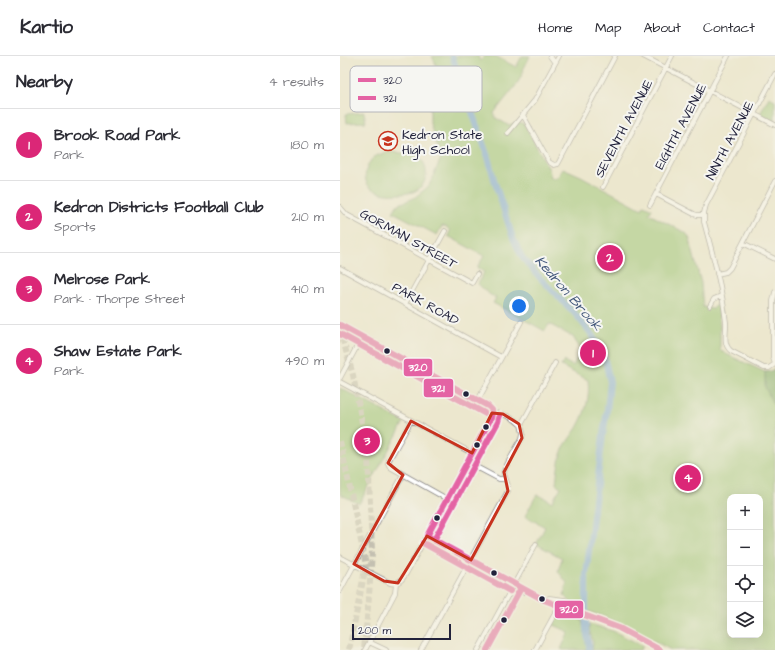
<!DOCTYPE html>
<meta charset="utf-8">
<style>
body{margin:0;font-family:"Architects Daughter",sans-serif;background:#f2f2f3;color:#2b2b33}
.controls{position:absolute;right:12px;bottom:12px;display:grid;overflow:hidden;border-radius:8px;box-shadow:0 4px 16px #0002}
.controls button{width:36px;height:36px;display:grid;place-items:center;padding:0;border:0;border-bottom:1px solid #e1e1e2;background:#fff;color:#2b2b33;font:20px sans-serif}
.scale{position:absolute;left:12px;bottom:10px;width:99px;box-sizing:border-box;padding-left:4px;border:2px solid #22223b;border-top:0;font-size:11px;line-height:14px;white-space:nowrap;color:#22223b;-webkit-text-stroke:3px #f6f6f2;paint-order:stroke}
.you{position:absolute;left:179px;top:250px;width:14px;height:14px;margin:-10px;border:3px solid #fff;border-radius:50%;background:#1a73e8;box-shadow:0 0 0 6px #1a73e833}
.badge{display:grid;place-items:center;width:26px;height:26px;border-radius:50%;background:#db2777;color:#fff;font-size:13px;font-weight:700}
.pin{position:absolute;translate:-50% -50%;border:2px solid #fff;box-shadow:0 1px 4px #0006}
.list{margin:0;padding:0;list-style:none}
h2{display:flex;justify-content:space-between;align-items:center;height:52px;margin:0;padding:0 16px;font-size:17px}
h2 small{font-size:13px;font-weight:400;color:#7c7c81}
.list li{display:grid;grid-template-columns:26px 1fr auto;gap:12px;align-items:center;box-sizing:border-box;height:72px;padding:0 16px;border-top:1px solid #e1e1e2}
.list b{display:block;font-size:15px;white-space:nowrap}
.list p{margin:0;font-size:13px;white-space:nowrap;color:#7c7c81}
.list em{font-size:13px;font-style:normal;color:#7c7c81}
.icon{flex:none;width:22px;height:22px;fill:none;stroke:currentColor;stroke-width:2;stroke-linecap:round;stroke-linejoin:round}
.map{position:relative;flex:none;width:435px;height:594px;overflow:hidden}
header{display:flex;align-items:center;gap:24px;box-sizing:border-box;height:56px;padding:0 20px;background:#fff;border-bottom:1px solid #e1e1e2}
header strong{font-size:19px}
nav{display:flex;gap:22px;margin-inline-start:auto;font-size:14px}
main{display:flex}
aside{flex:1;background:#fff}
.map>svg:first-child{display:block}
</style>
<header>
<strong>Kartio</strong>
<nav><a>Home</a><a>Map</a><a>About</a><a>Contact</a></nav>
</header>
<main>
<aside>
<h2>Nearby<small>4 results</small></h2>
<ul class="list">
<li><span class="badge">1</span><div><b>Brook Road Park</b><p>Park</p></div><em>180 m</em></li>
<li><span class="badge">2</span><div><b>Kedron Districts Football Club</b><p>Sports</p></div><em>210 m</em></li>
<li><span class="badge">3</span><div><b>Melrose Park</b><p>Park · Thorpe Street</p></div><em>410 m</em></li>
<li><span class="badge">4</span><div><b>Shaw Estate Park</b><p>Park</p></div><em>490 m</em></li>
</ul>
</aside>
<div class="map">
<svg width="435" height="594" viewBox="0 0 435 594">
<rect width="100%" height="100%" fill="#f6f6f2"/>
<filter id="ink" filterUnits="userSpaceOnUse"><feTurbulence type="fractalNoise" baseFrequency=".025" numOctaves="2"/><feDisplacementMap in="SourceGraphic" scale="8" xChannelSelector="R" yChannelSelector="G"/><feConvolveMatrix kernelMatrix="1 2 1 2 8 2 1 2 1" color-interpolation-filters="sRGB"/></filter>
<filter id="wash" filterUnits="userSpaceOnUse"><feTurbulence type="fractalNoise" baseFrequency=".012" numOctaves="4" result="noise"/><feDisplacementMap in="SourceGraphic" scale="16" xChannelSelector="R" yChannelSelector="G"/><feGaussianBlur stdDeviation="0.9" result="paint"/><feColorMatrix in="noise" values="0 0 0 0 0 0 0 0 0 0 0 0 0 0 0 0 0 1.4 0 .05"/><feComposite in="paint" operator="in"/></filter>
<g filter="url(#wash)">
<rect width="100%" height="100%" fill="#ece7ce"/>
<path fill="#95c372" stroke="#5c7256" fill-rule="evenodd" d="M92 0H138L140 5 145 0H155L176 11 182 0H190L183 14 184 15 177 28 154 57 156 62 168 69 179 66 184 68 209 113 211 122H217L223 112 241 120 302 153 304 149 312 153 309 158 346 177 349 181 361 227 363 251 373 253 376 249 378 250 380 271V294L388 299 425 316 431 315 435 312V594H331L290 572 264 561 237 551 224 540 227 527 218 515 222 502 198 489 197 487 205 471 185 460 197 438 212 446 221 431 216 428C217 417 219 400 224 391 228 384 234 377 238 370 246 356 250 340 248 324L221 310 224 305 233 310 241 294 233 281 209 268 205 275 153 247 156 242 149 238 138 228 144 216 137 212 144 200 108 180 110 175C108 172 106 170 102 170L97 179 53 156 57 149 74 142 89 130 101 102 90 68V40L107 33ZM390 441H420V579H390Z
M429 41 435 44V66L420 58 421 56Z
M24 56 26 66 7 67 6 58Z
M45 96C62 97 88 95 86 119 85 126 82 131 77 134 73 137 67 137 62 138 57 138 52 139 47 138 41 138 32 134 28 129 22 121 27 107 34 101 37 99 42 98 45 96Z
M0 332 64 366 19 448 0 438Z
M219 558H224L242 564 247 591 246 594H223L221 593 229 576 212 568 216 560Z
M250 568 273 575 303 590 301 594H252L253 587 249 573Z"/>
<path fill="#78a964" stroke="#4d6650" d="M435 312V352L425 331V316L431 315Z"/>
<g fill="none" stroke-linecap="round" stroke-linejoin="round">
<path stroke="#6a9fd7" stroke-width="6" d="M112 0 148 101 155 127 173 182 182 201 200 222 236 259 252 279 264 300 270 326 267 354 263 379 246 519V573L249 590V594"/>
</g>
</g>
<g filter="url(#ink)">
<g fill="none" stroke-linecap="round" stroke-linejoin="round">
<path stroke="#c4c0b1" stroke-width="6" stroke-dasharray="6 3" stroke-linecap="butt" d="M0 274 13 319 28 399 32 496 29 540 24 594
M0 385 26 509 9 594"/>
<g stroke="#878484" stroke-width="5.5">
<path id="minor" d="M210 0 215 7
M303 0 435 69
M435 18 366 149 364 157V166C373 199 382 232 386 266 387 276 382 288 391 295L424 312H429L435 308
M183 59 209 106 214 109 218 108 275 0
M168 77 195 44 219 0
M263 131 332 0
M316 138 354 158 357 159H363
M310 149 388 0
M0 151 7 159 132 227 137 218
M403 187 435 203
M0 212 161 301
M377 218 386 216 390 212 435 125
M65 248 105 175
M370 250 374 243 381 240
M0 269 148 350 152 354V357
M435 308 433 302V245L435 236
M0 322 22 281
M0 326 132 397
M138 344 181 266
M152 357C162 356 174 362 181 369
M71 365 49 404 48 407 50 411 107 443
M127 406 159 423H162L165 422
M87 480 204 544 279 572 320 594
M0 501 50 527C58 529 62 524 66 518L151 362 152 357
M0 535 63 419
M169 539 175 536H187
M207 545 209 542 225 544
M29 586 46 594
M25 594 55 537 56 527
M81 594 168 435C170 428 164 423 164 416 165 410 178 390 182 382L183 377 181 369 215 307
M138 594 196 488
M195 594 219 550"/>
</g>
<use href="#minor" stroke="#fff" stroke-width="4"/>
<g stroke="#f6f6f2" stroke-width="9">
<path id="bus-1" d="M0 269 148 350 152 354V357
M87 480 204 544 279 572 320 594
M87 480 151 362 152 357"/>
</g>
<g stroke="#f6f6f2" stroke-width="9">
<path id="bus-2" d="M0 278 144 357
M94 484 158 366 160 359
M83 487 170 535
M147 594 181 532"/>
</g>
<use href="#bus-1" stroke="#e463a4" stroke-width="6"/>
<use href="#bus-2" stroke="#e463a4" stroke-width="6"/>
</g>
</g>
<path d="M0 0H435V594H0ZM152 357 163 358 179 368 182 382 164 416 168 435 131 504 87 480 58 527 44 525 14 508 63 419 48 407 71 365 132 397Z" fill="#ece7ce" fill-opacity=".55" fill-rule="evenodd"/>
<path fill="none" stroke="#c8321e" stroke-width="3" stroke-linejoin="round" d="M152 357 163 358 179 368 182 382 164 416 168 435 131 504 87 480 58 527 44 525 14 508 63 419 48 407 71 365 132 397Z"/>
<defs>
<g id="school-ring" transform="scale(1)"><circle r="9.5" fill="#f6f6f2" stroke="#c8321e" stroke-width="1.5"/><path d="M0-5L7-2L0 1L-7-2ZM-4 1L0 2.5L4 1V4Q0 6-4 4Z" fill="#c8321e"/></g>
</defs>
<g fill-rule="evenodd">
<use href="#school-ring" x="48" y="85"/>
</g>
<g fill="#22223b" stroke="#f6f6f2" stroke-width="1.5">
<circle cx="47" cy="295" r="3.5"/>
<circle cx="126" cy="338" r="3.5"/>
<circle cx="146" cy="371" r="3.5"/>
<circle cx="137" cy="389" r="3.5"/>
<circle cx="97" cy="462" r="3.5"/>
<circle cx="154" cy="517" r="3.5"/>
<circle cx="202" cy="543" r="3.5"/>
<circle cx="164" cy="564" r="3.5"/>
</g>
<g text-anchor="middle" stroke-width="4" stroke-linejoin="round" paint-order="stroke">
<g font-size="13" fill="#22223b" stroke="#f6f6f2">
<text transform="translate(340 70) rotate(-62)" y="5">EIGHTH AVENUE</text>
<text transform="translate(283 72) rotate(-62)" y="5">SEVENTH AVENUE</text>
<text transform="translate(389 84) rotate(-62)" y="5">NINTH AVENUE</text>
<text transform="translate(69 182) rotate(29)" y="5">GORMAN STREET</text>
<text transform="translate(86 247) rotate(29)" y="5">PARK ROAD</text>
</g>
<g font-size="13" fill="#22223b" stroke="#f6f6f2" text-anchor="start">
<text x="62" y="83">Kedron State<tspan x="62" dy="15">High School</tspan></text>
</g>
<g font-size="14" font-style="italic" fill="#3f5479" stroke="#f6f6f2">
<text transform="translate(229 237) rotate(49)" y="5">Kedron Brook</text>
</g>
</g>
<rect x="10" y="10" width="132" height="46" rx="6" fill="#f6f6f2" stroke="#b6b6bb" stroke-width="1"/>
<rect x="18" y="22" width="18" height="4" fill="#e463a4"/>
<rect x="18" y="40" width="18" height="4" fill="#e463a4"/>
<g font-size="11" fill="#22223b">
<text x="43" y="28">320</text>
<text x="43" y="46">321</text>
</g>
<g stroke="#f6f6f2" stroke-width="1.5">
<rect x="63" y="302" width="30" height="19" rx="4" fill="#e463a4"/>
<rect x="83" y="322" width="31" height="20" rx="4" fill="#e463a4"/>
<rect x="214" y="544" width="30" height="19" rx="4" fill="#e463a4"/>
</g>
<g font-size="11" text-anchor="middle" font-weight="bold" fill="#fff">
<text x="78" y="315">320</text>
<text x="98" y="336">321</text>
<text x="229" y="557">320</text>
</g>
</svg>
<div class="controls">
<button>+</button>
<button>−</button>
<button><svg class="icon" aria-label="locate" viewBox="0 0 24 24"><circle cx="12" cy="12" r="6"/><path d="M12 2v4M12 18v4M2 12h4M18 12h4"/></svg></button>
<button><svg class="icon" aria-label="layers" viewBox="0 0 24 24"><path d="M12 4l9 5-9 5-9-5zM3 14l9 5 9-5"/></svg></button>
</div>
<div class="scale">200 m</div>
<div class="you"></div>
<div class="pin badge" style="left:253px;top:297px">1</div>
<div class="pin badge" style="left:270px;top:202px">2</div>
<div class="pin badge" style="left:27px;top:385px">3</div>
<div class="pin badge" style="left:348px;top:422px">4</div>
</div>
</main>
